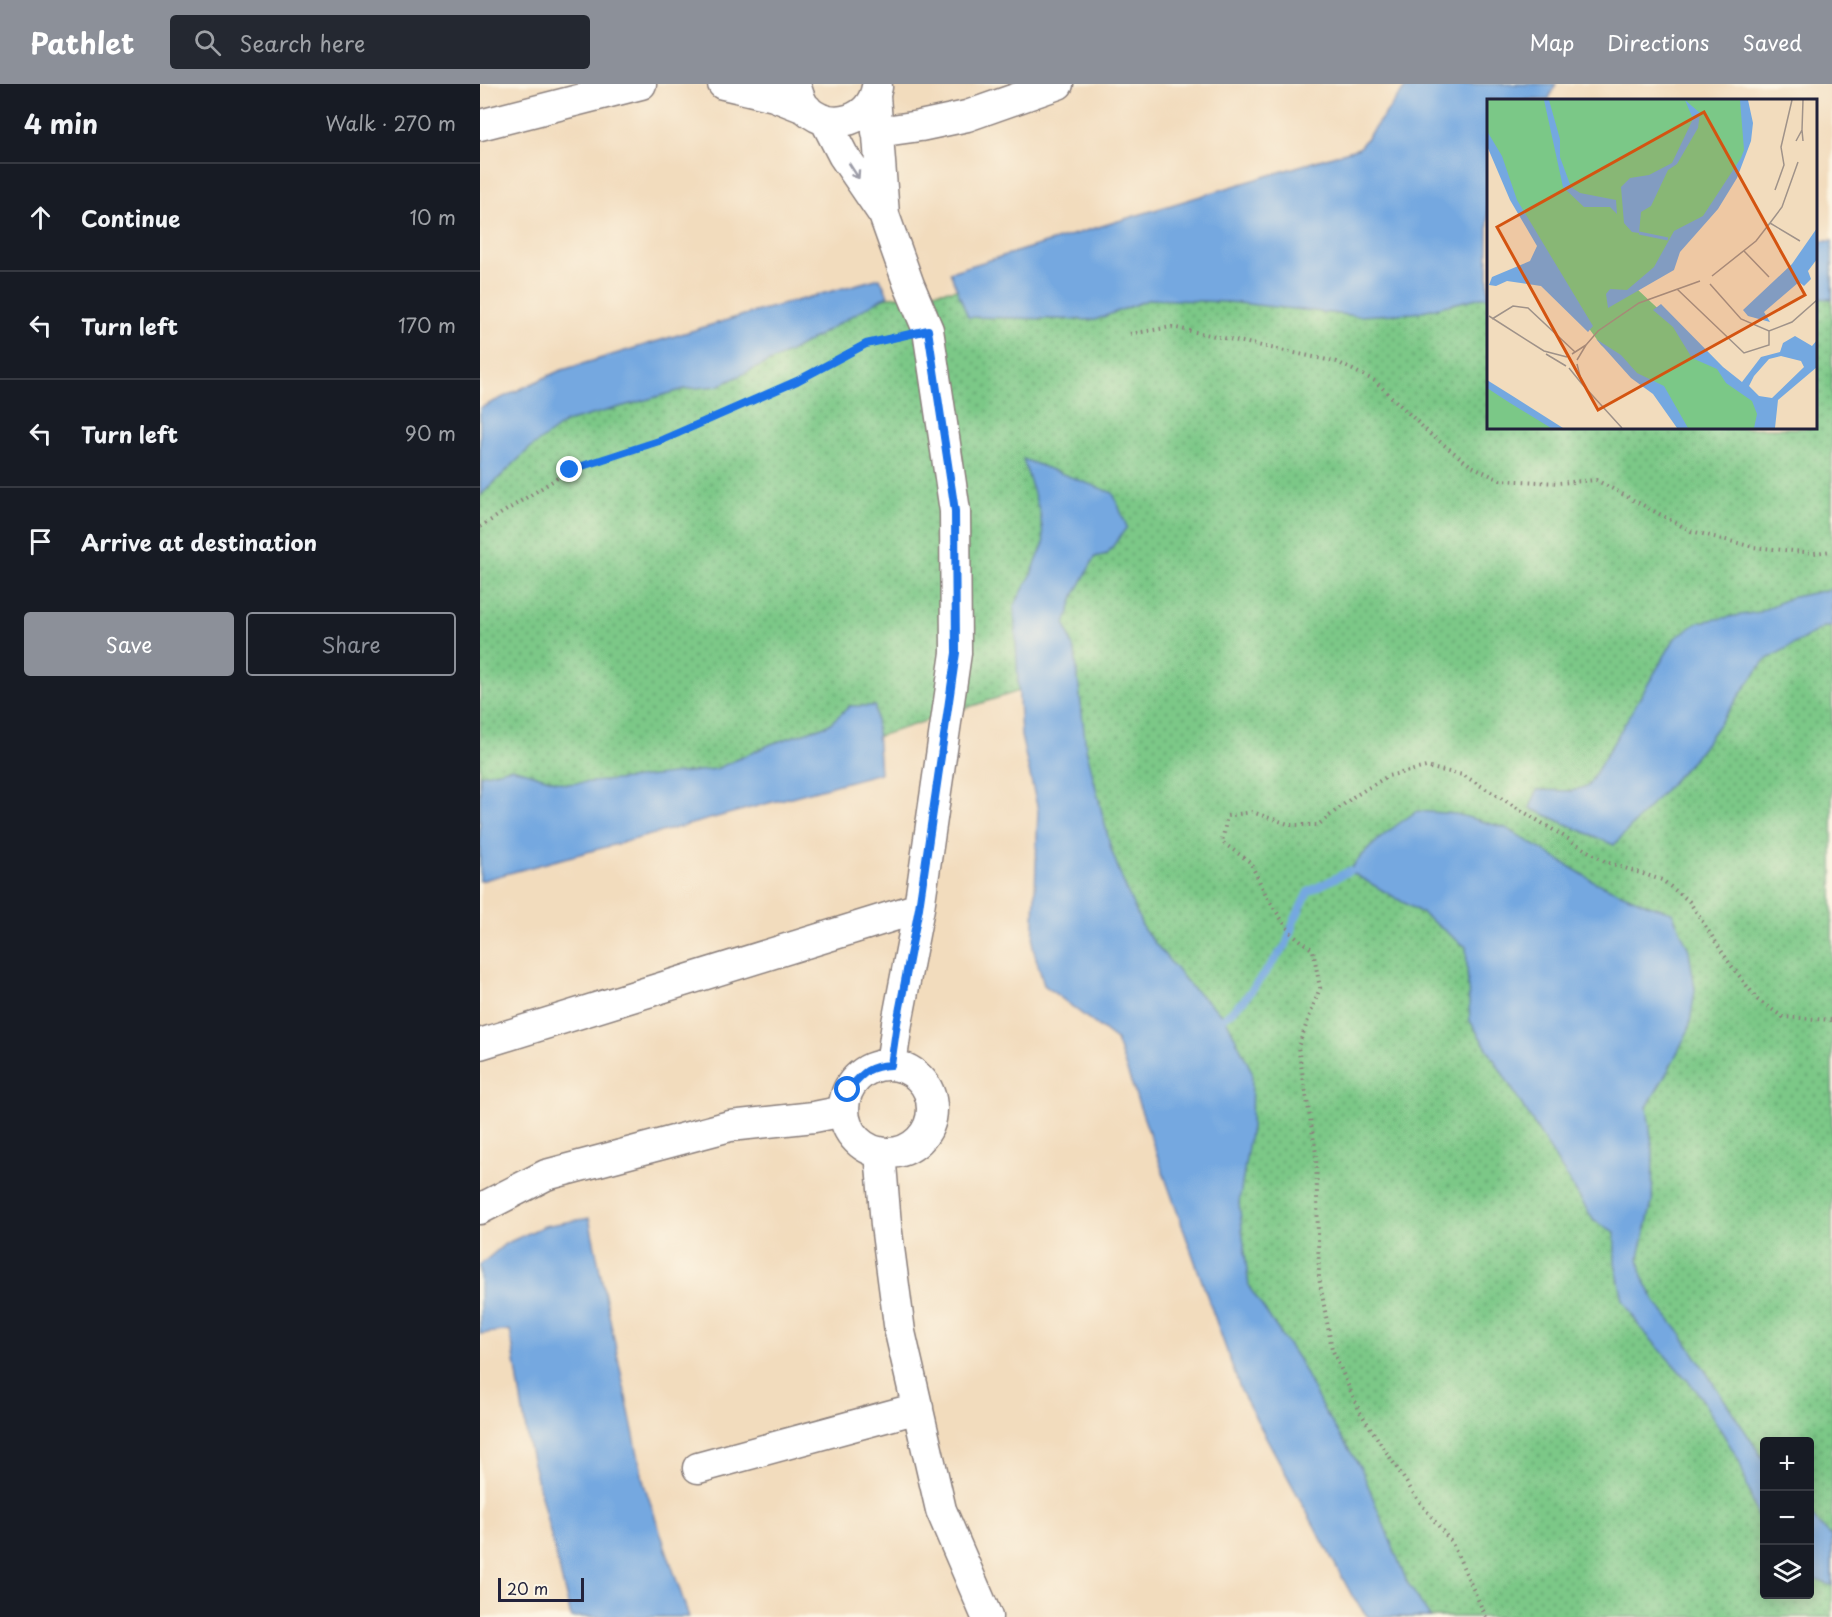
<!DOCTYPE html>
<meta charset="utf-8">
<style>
body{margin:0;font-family:"Playpen Sans",sans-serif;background:#242831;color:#f1f3f6}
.controls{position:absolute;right:18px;bottom:18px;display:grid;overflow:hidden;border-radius:6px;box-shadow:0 3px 15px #0003}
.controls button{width:54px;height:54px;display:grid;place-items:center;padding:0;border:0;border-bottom:2px solid #363941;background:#171b24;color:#f1f3f6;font:30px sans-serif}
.scale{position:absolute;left:18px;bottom:15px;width:86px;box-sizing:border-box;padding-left:6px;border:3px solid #22223b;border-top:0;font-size:16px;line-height:21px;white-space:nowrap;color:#22223b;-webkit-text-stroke:4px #fcf5e5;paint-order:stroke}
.stop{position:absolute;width:18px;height:18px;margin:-14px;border:4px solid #1a73e8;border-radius:50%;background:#fff}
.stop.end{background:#1a73e8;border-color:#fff;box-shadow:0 2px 6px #0008}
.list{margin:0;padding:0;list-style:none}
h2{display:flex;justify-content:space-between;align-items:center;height:78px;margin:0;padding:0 24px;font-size:26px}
h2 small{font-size:20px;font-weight:400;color:#9ea1a6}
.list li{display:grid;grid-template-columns:39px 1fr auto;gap:18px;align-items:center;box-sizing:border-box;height:108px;padding:0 24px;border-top:2px solid #363941}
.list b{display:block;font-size:22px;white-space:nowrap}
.list em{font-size:20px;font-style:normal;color:#9ea1a6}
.actions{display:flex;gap:12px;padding:18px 24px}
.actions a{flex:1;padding:14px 0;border:2px solid #8c9099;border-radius:6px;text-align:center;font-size:21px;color:#8c9099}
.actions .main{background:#8c9099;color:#fff}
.icon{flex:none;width:33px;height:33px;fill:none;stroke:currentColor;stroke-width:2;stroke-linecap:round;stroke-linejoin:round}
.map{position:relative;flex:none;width:1352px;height:1533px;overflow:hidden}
header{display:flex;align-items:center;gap:36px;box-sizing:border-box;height:84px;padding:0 30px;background:#8c9099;color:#fff}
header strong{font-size:28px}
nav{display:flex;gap:33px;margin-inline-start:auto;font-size:21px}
.search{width:420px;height:54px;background:#242831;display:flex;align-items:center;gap:15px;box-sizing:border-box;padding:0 21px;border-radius:6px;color:#9ea1a6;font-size:22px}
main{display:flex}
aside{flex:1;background:#171b24}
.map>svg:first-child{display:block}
</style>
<header>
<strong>Pathlet</strong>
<div class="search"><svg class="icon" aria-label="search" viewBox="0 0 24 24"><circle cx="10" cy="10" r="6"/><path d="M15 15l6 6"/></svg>Search here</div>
<nav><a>Map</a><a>Directions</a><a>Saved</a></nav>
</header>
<main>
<aside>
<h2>4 min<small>Walk · 270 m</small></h2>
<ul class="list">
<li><svg class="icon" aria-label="ahead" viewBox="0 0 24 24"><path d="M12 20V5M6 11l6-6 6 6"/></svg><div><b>Continue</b></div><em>10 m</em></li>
<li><svg class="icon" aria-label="left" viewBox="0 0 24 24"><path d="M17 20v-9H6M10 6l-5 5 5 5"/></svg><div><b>Turn left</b></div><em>170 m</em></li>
<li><svg class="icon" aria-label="left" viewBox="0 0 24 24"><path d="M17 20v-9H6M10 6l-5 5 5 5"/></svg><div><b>Turn left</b></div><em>90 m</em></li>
<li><svg class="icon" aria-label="arrive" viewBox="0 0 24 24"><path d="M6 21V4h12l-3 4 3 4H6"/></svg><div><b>Arrive at destination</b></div></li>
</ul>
<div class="actions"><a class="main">Save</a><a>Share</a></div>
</aside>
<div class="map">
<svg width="1352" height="1533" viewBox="0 0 1352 1533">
<defs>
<pattern id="grass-dots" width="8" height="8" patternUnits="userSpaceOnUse" patternTransform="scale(1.5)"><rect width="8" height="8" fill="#7bc887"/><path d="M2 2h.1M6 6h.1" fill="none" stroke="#64a270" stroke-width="1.8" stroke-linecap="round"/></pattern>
</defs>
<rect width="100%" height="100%" fill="#fcf5e5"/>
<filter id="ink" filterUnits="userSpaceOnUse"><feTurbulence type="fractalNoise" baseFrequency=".0167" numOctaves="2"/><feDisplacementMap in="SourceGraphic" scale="12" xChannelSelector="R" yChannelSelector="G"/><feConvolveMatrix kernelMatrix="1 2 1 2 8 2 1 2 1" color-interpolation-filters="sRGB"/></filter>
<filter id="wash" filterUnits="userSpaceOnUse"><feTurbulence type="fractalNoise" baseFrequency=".008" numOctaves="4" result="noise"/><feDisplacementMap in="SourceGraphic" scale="24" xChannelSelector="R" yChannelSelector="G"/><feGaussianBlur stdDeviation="1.35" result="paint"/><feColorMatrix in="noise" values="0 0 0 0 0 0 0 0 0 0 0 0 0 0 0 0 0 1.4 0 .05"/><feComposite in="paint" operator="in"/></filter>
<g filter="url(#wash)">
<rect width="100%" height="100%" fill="#f2dcbd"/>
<path fill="url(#grass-dots)" stroke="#4e7561" stroke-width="1.5" fill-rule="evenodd" d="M1336 180H1352V1533H917L751 1220 564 599 0 780V359L357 219 617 189 1008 184V344H1336ZM1284 1358H1330V1510H1284Z"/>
<path fill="#74a8e0" stroke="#4b658e" stroke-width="1.5" d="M928 0H1076L1068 16H1008V213H1002L934 229 878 232 749 218 670 215 615 236 488 233 470 188 879 64Z
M1336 157H1352V215L1336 214Z
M400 194 408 211 310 268 238 302 205 305 86 338 49 365 0 412V324L79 287 264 231Z
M543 375 633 409 647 443 627 470 615 473 594 512 585 540 595 569 606 664 631 765 644 800 664 846 712 904 745 933 772 988 771 1043 759 1119 769 1203 819 1277 843 1325 881 1384 927 1498 950 1533H888L874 1515 761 1307 636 956 564 901 553 864 558 726 541 652 534 522 550 493 564 459 560 429Z
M1352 505V543H1344L1284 577 1217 671 1134 761 1050 724 1057 706 1092 707 1108 702 1195 554 1219 538 1279 528 1309 514Z
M370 622H395L400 689 0 797V691L32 684 86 700 148 695 236 685 291 660 348 641Z
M937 727 976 730 1026 744 1115 798 1169 821 1192 828 1209 866 1215 906 1209 945 1189 985 1167 1023 1173 1068 1172 1119 1159 1173 1162 1192 1176 1219 1201 1250 1284 1376V1450L1282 1447 1259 1376 1217 1307 1159 1242 1143 1216 1135 1179V1148L1114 1137 990 937 986 863 940 828 869 787C888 762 910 745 937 727Z
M109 1134 164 1400 209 1533H91L48 1359 30 1246 0 1250V1181L25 1160 64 1142Z
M1330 1431 1352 1453V1502L1330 1493Z"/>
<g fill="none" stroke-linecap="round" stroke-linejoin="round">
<path stroke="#74a8e0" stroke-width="8" d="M745 933 764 916 806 861 814 837 828 808 869 787"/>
</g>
</g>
<g filter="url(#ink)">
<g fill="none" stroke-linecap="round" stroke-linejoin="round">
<g stroke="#8a7f7c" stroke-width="33">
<path id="minor" d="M243 0 294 12 327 25
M315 0C318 9 320 19 327 26 353 49 391 36 397 3
M345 36 363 71 404 131 395 12
M0 41 161 0
M397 48 440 42 487 32 578 0
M404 131 429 201 448 246 475 427 476 569 439 824 417 939 411 981
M0 960 439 824
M364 1025a44 44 0 1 1 88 0a44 44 0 1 1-88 0Z
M400 1068 406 1141 420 1248 461 1426 507 1533
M0 1125 66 1091 250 1042 334 1033 364 1027
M218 1384 438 1324"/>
</g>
<path stroke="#8a7f7c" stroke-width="4" stroke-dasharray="1.5 4.5" stroke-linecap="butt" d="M650 250 692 243 857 278 895 297 950 350 990 381 1020 396 1078 399 1116 396 1211 447 1273 463 1334 469 1352 467
M0 443 90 386 182 356 317 297 386 259 420 252
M1006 1533 972 1459 938 1416 880 1328 852 1265 839 1194 836 1069 818 963 840 904 833 866 810 848 788 815 770 778 742 758 747 732 772 728 811 741H838L873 713 908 692 946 683 983 691 1126 778 1182 796 1209 817 1250 880 1278 916 1303 933 1352 936"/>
<use href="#minor" stroke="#fff" stroke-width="30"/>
</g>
<defs><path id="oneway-shaft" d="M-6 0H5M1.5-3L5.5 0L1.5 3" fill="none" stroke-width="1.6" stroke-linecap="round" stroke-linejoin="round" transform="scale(1.5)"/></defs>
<use stroke="#9c9ca7" href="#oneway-shaft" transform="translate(374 87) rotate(57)"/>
</g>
<g fill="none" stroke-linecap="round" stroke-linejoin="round" filter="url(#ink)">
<path stroke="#1a73e8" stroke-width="8" d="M90 386 182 356 317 297 386 260 448 246 475 427 476 569 439 824 417 939 411 981C388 982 383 989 368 1006"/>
</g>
<g transform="translate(1007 15)">
<rect width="330" height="330" fill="#f2dcbd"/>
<path d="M0 1H257L259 52 220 118 150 190 271 303 284 329H194L170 292 114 246 90 213 26 100 0 38ZM0 285 68 329H0Z" fill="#7bc887"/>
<path d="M57 1H62L73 40V58L84 88 93 94 129 101 130 115 123 108H97L76 88ZM198 1 213 14 211 29 190 65 181 71 164 107 154 113 152 134 145 133 137 124 134 88 143 79 162 76 185 64 206 20ZM253 1H261L266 24 264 42 250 79 231 110 193 153 187 171 121 209 119 195 123 190 140 191 167 168 187 132 216 117 254 59 257 51ZM0 32 15 57 30 101 106 227 101 233 54 187 20 182 9 187 2 186 5 178 43 162 50 147 23 101 0 47ZM330 129V160L321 172 324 180 317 187 312 183 277 213 283 223 261 217 256 211 305 165ZM174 205 236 268 255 283 274 258 293 253 296 244 308 237 325 247 330 241V268L291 301 288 329H267L270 315 265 302 239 284 230 270 205 259 186 228 166 211ZM294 257 314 262 317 268 285 299 272 297 262 287 267 277 282 260ZM109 240 134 256 150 274 177 287 201 329H190L166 295 144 279ZM0 281 24 296 76 329H64L23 304 0 289Z" fill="#74a8e0" fill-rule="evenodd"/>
<path fill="none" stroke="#74a8e0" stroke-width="3" d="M152 134 181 140"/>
<path fill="none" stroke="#9f9289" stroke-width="1.5" d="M315 31 316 1M309 42 315 31 316 42M288 91 297 66 294 48 305 1M283 124 313 142M257 152 282 178M225 177 269 142 283 124 295 108 311 63M223 185 254 220 282 232 305 223 330 201M190 190 257 254 282 246V232M2 217 57 252 80 258M5 220 26 207 41 209 88 253M99 246 111 232 152 204 213 182M59 255 79 267M85 255 99 246 90 261M82 269 95 285 90 265M95 285 135 329"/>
<path fill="#d45411" fill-opacity="0.15" stroke="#d45411" stroke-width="3" d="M217 13 318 196 111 311 10 128Z"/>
<rect width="330" height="330" fill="none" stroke="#22223b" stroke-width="3"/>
</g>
</svg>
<div class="controls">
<button>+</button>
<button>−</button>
<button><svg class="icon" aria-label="layers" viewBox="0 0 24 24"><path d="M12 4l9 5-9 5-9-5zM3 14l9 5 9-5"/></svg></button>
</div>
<div class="scale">20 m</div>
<div class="stop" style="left:368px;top:1006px"></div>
<div class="stop end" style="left:90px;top:386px"></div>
</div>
</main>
